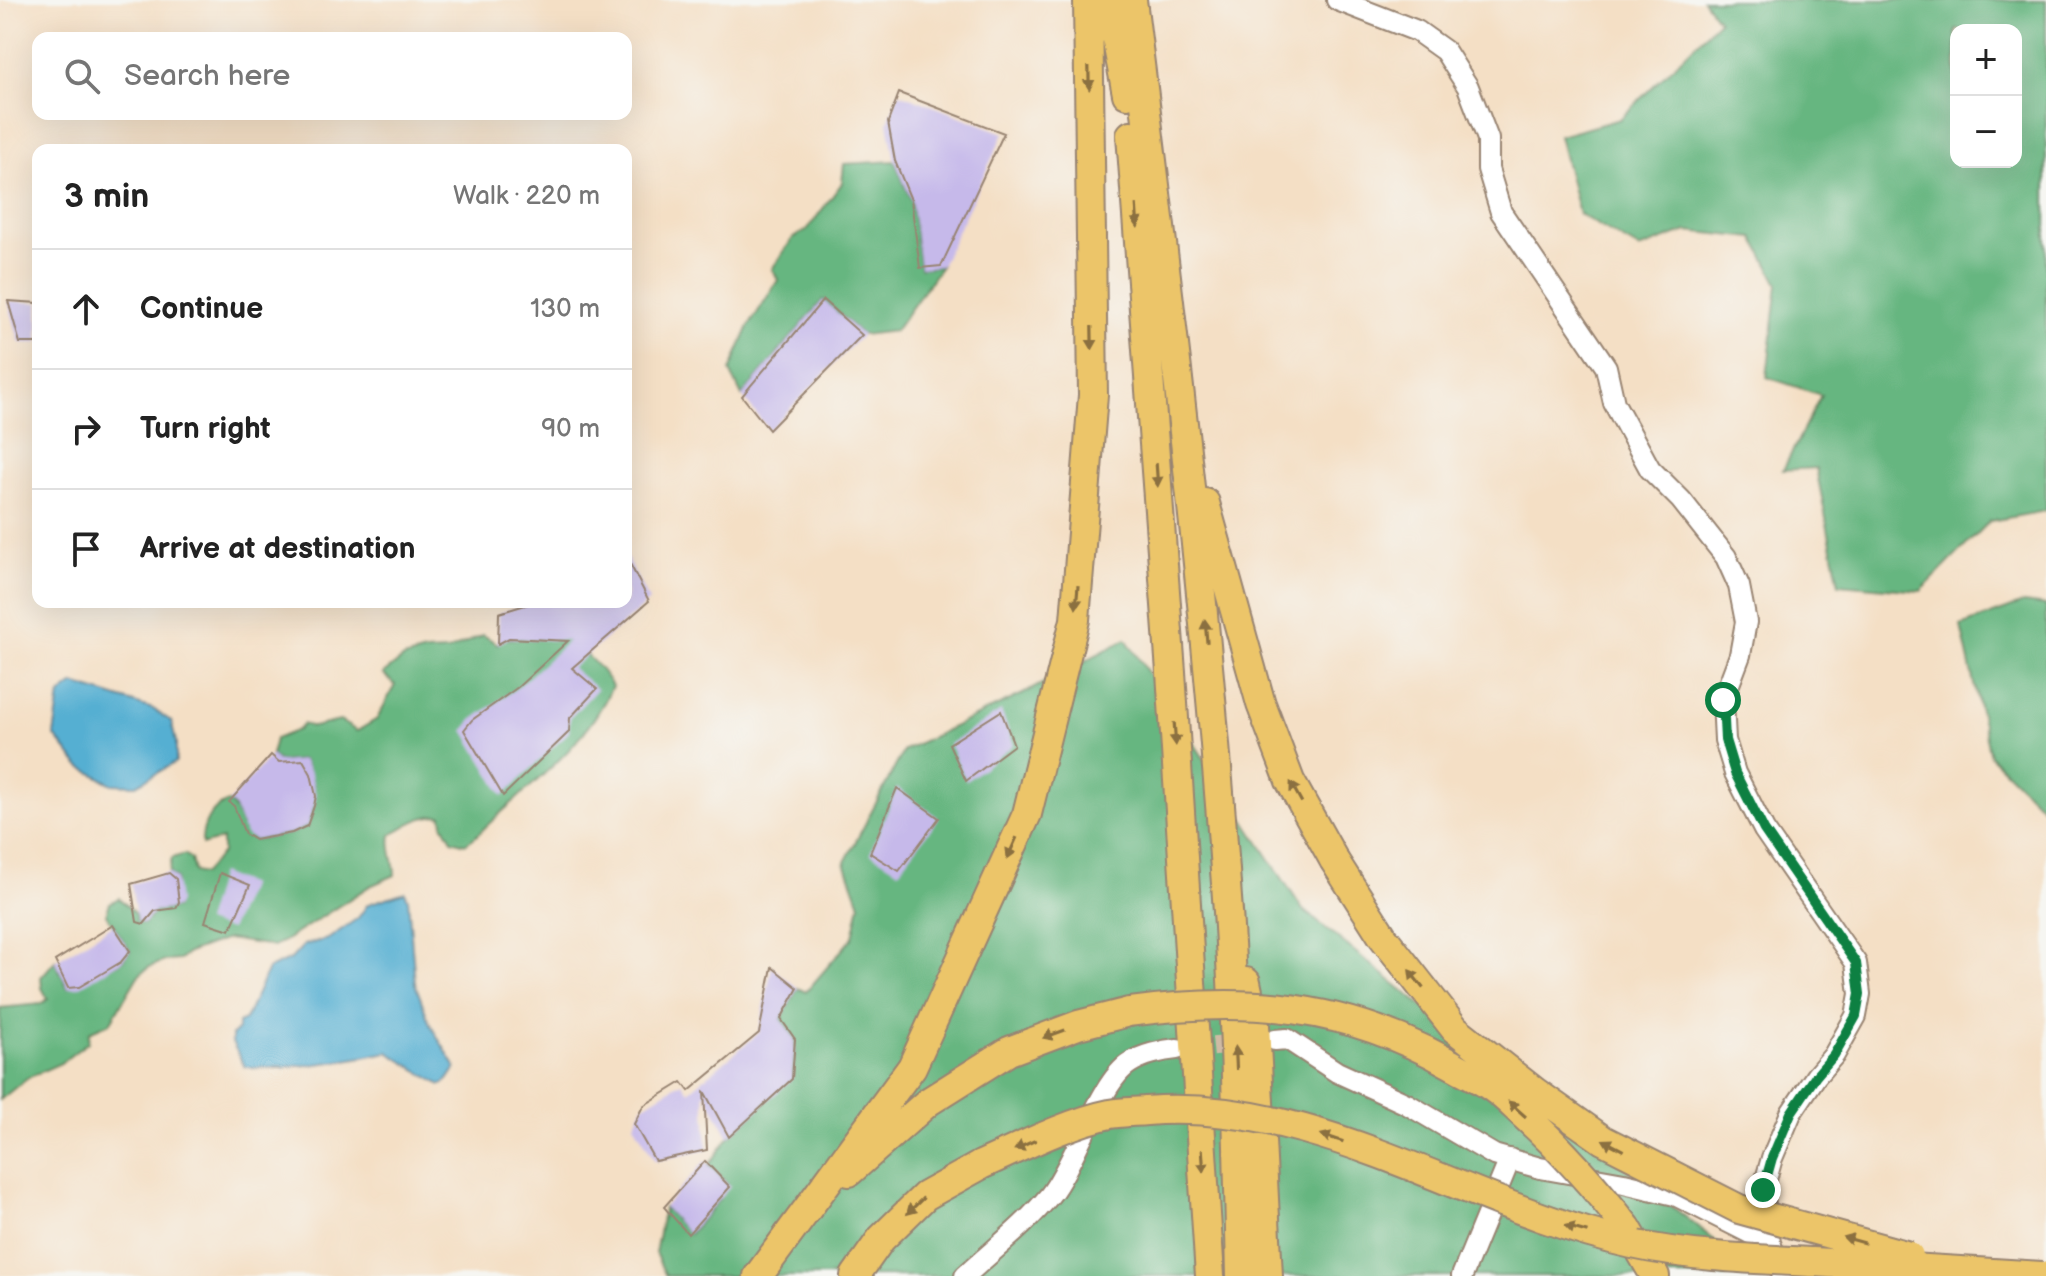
<!DOCTYPE html>
<meta charset="utf-8">
<style>
body{margin:0;font-family:"Balsamiq Sans",sans-serif;background:#f6f6f6;color:#222}
.controls{position:absolute;right:24px;top:24px;display:grid;overflow:hidden;border-radius:16px;box-shadow:0 8px 32px #0002}
.controls button{width:72px;height:72px;display:grid;place-items:center;padding:0;border:0;border-bottom:2px solid #e0e0e0;background:#fff;color:#222;font:40px sans-serif}
.stop{position:absolute;width:24px;height:24px;margin:-18px;border:6px solid #0b8043;border-radius:50%;background:#fff}
.stop.end{background:#0b8043;border-color:#fff;box-shadow:0 2px 8px #0008}
.list{margin:0;padding:0;list-style:none}
h2{display:flex;justify-content:space-between;align-items:center;height:104px;margin:0;padding:0 32px;font-size:34px}
h2 small{font-size:26px;font-weight:400;color:#767676}
.list li{display:grid;grid-template-columns:52px 1fr auto;gap:24px;align-items:center;box-sizing:border-box;height:120px;padding:0 32px;border-top:2px solid #e0e0e0}
.list b{display:block;font-size:30px;white-space:nowrap}
.list em{font-size:26px;font-style:normal;color:#767676}
.icon{flex:none;width:44px;height:44px;fill:none;stroke:currentColor;stroke-width:2;stroke-linecap:round;stroke-linejoin:round}
.map{position:relative;flex:none;width:2046px;height:1276px;overflow:hidden}
.search{position:absolute;background:#fff;box-shadow:0 8px 32px #0002;left:32px;top:32px;width:600px;height:88px;display:flex;align-items:center;gap:20px;box-sizing:border-box;padding:0 28px;border-radius:16px;color:#767676;font-size:30px}
.panel{position:absolute;background:#fff;box-shadow:0 8px 32px #0002;left:32px;top:144px;width:600px;height:464px;border-radius:16px}
.map>svg:first-child{display:block}
</style>
<div class="map">
<svg width="2046" height="1276" viewBox="0 0 2046 1276">
<rect width="100%" height="100%" fill="#f6f6f2"/>
<filter id="ink" filterUnits="userSpaceOnUse"><feTurbulence type="fractalNoise" baseFrequency=".0125" numOctaves="2"/><feDisplacementMap in="SourceGraphic" scale="16" xChannelSelector="R" yChannelSelector="G"/><feConvolveMatrix kernelMatrix="1 2 1 2 8 2 1 2 1" color-interpolation-filters="sRGB"/></filter>
<filter id="wash" filterUnits="userSpaceOnUse"><feTurbulence type="fractalNoise" baseFrequency=".006" numOctaves="4" result="noise"/><feDisplacementMap in="SourceGraphic" scale="32" xChannelSelector="R" yChannelSelector="G"/><feGaussianBlur stdDeviation="1.8" result="paint"/><feColorMatrix in="noise" values="0 0 0 0 0 0 0 0 0 0 0 0 0 0 0 0 0 1.4 0 .05"/><feComposite in="paint" operator="in"/></filter>
<g filter="url(#wash)">
<rect width="100%" height="100%" fill="#f4dfc5"/>
<path fill="#66b680" stroke="#50704f" stroke-width="2" fill-rule="evenodd" d="M1703 0H2046V511L1990 521 1921 591 1839 584 1816 468 1783 470 1821 395 1767 377 1778 284 1754 238 1687 231 1639 249 1579 214 1559 136 1620 119 1719 21ZM1956 30H2016V162H1956Z
M895 161 911 200 920 268 941 266 895 331 862 335 823 300 742 396 730 371 749 326 778 280 772 269 793 238 807 230 842 183 844 164Z
M2023 603 2046 606V811L1990 756 1961 626Z
M554 632C579 646 598 662 612 686 584 751 523 789 475 837L465 844 452 840 443 824 442 815C423 815 407 824 391 835 388 849 395 860 395 875L370 886 284 941 273 946 227 939 188 953 180 960 165 961 149 967 138 976 110 1023 89 1032 88 1042 61 1063 27 1078 0 1100V1008L41 1004 48 999 42 988 41 977 55 961 68 988 121 962 130 951 106 914 110 903 119 898 135 914 137 922 144 924 155 911 176 908V879L169 873 172 858 185 854 191 859 194 872 203 874 222 853V839L202 845C201 827 210 807 229 802 243 814 237 830 255 840L291 833 307 826C317 799 317 786 303 760L279 762 271 755 275 739 298 730 303 724 313 727 340 721 357 731 377 719 395 685 383 674 404 658 425 652 448 651 483 635 498 644 500 640C517 635 537 641 556 638Z
M1126 639 1303 910 1759 1276H666L655 1253 664 1207 689 1234 718 1201 728 1185 709 1165 729 1137 792 1077 795 1039 781 1019 798 988 806 992 853 937 860 904 845 862 904 750 1023 694Z"/>
<path fill="#54afd2" stroke="#486c78" stroke-width="2" d="M74 684 153 709 171 721 176 742V762L136 785 112 784 79 766 54 735 60 695Z
M405 892 408 899 415 983 430 1024 456 1068 448 1080 441 1085 388 1052C340 1062 294 1069 245 1067L232 1042V1035L238 1029V1023L245 1020 268 969 291 959 304 945 328 939 358 918 368 904Z"/>
<g id="blocks">
<path fill="#c6b9ea" d="M899 93 1004 133 941 266 920 268 911 200 895 161 888 122Z
M823 300 862 335 769 430 742 396Z
M8 301 38 303V343H20Z
M626 556 649 601 572 668 597 689 570 718 569 732 503 796 464 730 472 720 518 687 568 641 509 638 498 644 499 613 535 602H626Z
M1001 711 1014 745 966 781 949 744Z
M271 755 279 762 303 760 311 774 316 796 314 806 307 826 292 833 255 840 245 834 234 806 229 802Z
M897 788 939 818 899 871 870 853Z
M169 873 176 879 179 902 176 908 155 911 144 924 137 922 131 884Z
M220 873 250 885 230 930 205 922Z
M113 925 130 951 121 962 91 980 79 987 68 988 55 961Z
M772 967 798 988 781 1019 795 1039 792 1079 729 1137 704 1091 707 1150 655 1161 634 1124 643 1106 682 1082 689 1091 759 1033Z
M705 1161 730 1187 688 1234 664 1207Z"/>
</g>
</g>
<g filter="url(#ink)">
<use href="#blocks" fill-opacity="0" stroke="#988472" stroke-width="2"/>
<g fill="none" stroke-linecap="round" stroke-linejoin="round">
<path stroke="#cfbba4" stroke-width="20" stroke-dasharray="20 10" stroke-linecap="butt" d="M1183 1049 1247 1043"/>
<g stroke="#988472" stroke-width="24">
<path id="minor" d="M1337 0 1417 31 1445 51 1468 87 1488 139V169L1501 212 1606 367 1614 403 1650 469 1681 500 1726 557 1739 586 1746 622 1740 655 1723 700 1725 740 1735 773 1764 830 1856 963 1860 994 1856 1016 1834 1055 1816 1076 1791 1113 1772 1158 1763 1190 1770 1243 1783 1276
M1275 1040 1287 1039 1337 1072 1407 1104 1494 1155 1540 1168 1624 1183 1675 1195 1770 1243
M965 1276C994 1249 1025 1226 1050 1195 1075 1164 1100 1081 1130 1063 1142 1055 1163 1050 1177 1049
M1462 1276 1510 1159"/>
</g>
<g stroke="#988472" stroke-width="32">
<path id="highway" d="M1109 0 1127 94
M1132 0C1169 294 1205 588 1226 884 1236 1014 1238 1145 1241 1276
M1131 135 1171 672 1210 1276
M1205 503 1261 704 1290 781 1334 860
M1246 982 1255 1025 1268 1276
M849 1172 928 1102 1009 1051 1078 1025 1129 1012
M1627 1228 1655 1276
M758 1276 912 1067 1027 814 1075 620 1093 395 1088 0
M855 1276 881 1239 925 1196 981 1165"/>
</g>
<use href="#minor" stroke="#fff" stroke-width="20"/>
<use href="#highway" stroke="#ecc569" stroke-width="28"/>
<g stroke="#988472" stroke-width="32" stroke-linecap="butt">
<path id="highway-bridge" d="M1334 860 1383 937 1455 1029 1535 1092 1603 1140 1739 1209 1909 1256
M1129 1012C1247 996 1345 1004 1451 1064 1465 1072 1480 1079 1493 1088 1505 1096 1515 1107 1525 1116 1563 1151 1596 1188 1627 1228
M981 1165C1019 1148 1070 1122 1110 1114 1122 1112 1135 1112 1146 1111 1318 1097 1469 1208 1632 1244 1691 1257 1753 1259 1813 1262 1889 1267 1966 1271 2042 1276"/>
</g>
<use href="#highway-bridge" stroke="#ecc569" stroke-width="28"/>
</g>
<defs><path id="oneway-solid" d="M-6-.8H1V-3.2L6.5 0L1 3.2V.8H-6Z" transform="scale(2)"/></defs>
<g fill="#8b7040">
<use href="#oneway-solid" transform="translate(1089 78) rotate(89)"/>
<use href="#oneway-solid" transform="translate(1137 216) rotate(86)"/>
<use href="#oneway-solid" transform="translate(1092 338) rotate(89)"/>
<use href="#oneway-solid" transform="translate(1157 475) rotate(86)"/>
<use href="#oneway-solid" transform="translate(1077 597) rotate(95)"/>
<use href="#oneway-solid" transform="translate(1206 631) rotate(-95)"/>
<use href="#oneway-solid" transform="translate(1175 734) rotate(86)"/>
<use href="#oneway-solid" transform="translate(1296 792) rotate(-119)"/>
<use href="#oneway-solid" transform="translate(1012 848) rotate(114)"/>
<use href="#oneway-solid" transform="translate(1416 979) rotate(-128)"/>
<use href="#oneway-solid" transform="translate(1054 1034) rotate(160)"/>
<use href="#oneway-solid" transform="translate(1236 1058) rotate(-93)"/>
<use href="#oneway-solid" transform="translate(1517 1109) rotate(-138)"/>
<use href="#oneway-solid" transform="translate(1332 1138) rotate(-162)"/>
<use href="#oneway-solid" transform="translate(1025 1145) rotate(156)"/>
<use href="#oneway-solid" transform="translate(1613 1145) rotate(-152)"/>
<use href="#oneway-solid" transform="translate(1203 1161) rotate(86)"/>
<use href="#oneway-solid" transform="translate(915 1206) rotate(135)"/>
<use href="#oneway-solid" transform="translate(1576 1229) rotate(-164)"/>
<use href="#oneway-solid" transform="translate(1854 1240) rotate(-164)"/>
</g>
</g>
<g fill="none" stroke-linecap="round" stroke-linejoin="round" filter="url(#ink)">
<path stroke="#0b8043" stroke-width="10" d="M1723 700 1725 740 1735 773 1764 830 1856 963 1860 994 1856 1016 1834 1055 1816 1076 1791 1113 1772 1158 1763 1190"/>
</g>
</svg>
<div class="controls">
<button>+</button>
<button>−</button>
</div>
<div class="stop" style="left:1723px;top:700px"></div>
<div class="stop end" style="left:1763px;top:1190px"></div>
<div class="search"><svg class="icon" aria-label="search" viewBox="0 0 24 24"><circle cx="10" cy="10" r="6"/><path d="M15 15l6 6"/></svg>Search here</div>
<section class="panel">
<h2>3 min<small>Walk · 220 m</small></h2>
<ul class="list">
<li><svg class="icon" aria-label="ahead" viewBox="0 0 24 24"><path d="M12 20V5M6 11l6-6 6 6"/></svg><div><b>Continue</b></div><em>130 m</em></li>
<li><svg class="icon" aria-label="right" viewBox="0 0 24 24"><path d="M7 20v-9h11M14 6l5 5-5 5"/></svg><div><b>Turn right</b></div><em>90 m</em></li>
<li><svg class="icon" aria-label="arrive" viewBox="0 0 24 24"><path d="M6 21V4h12l-3 4 3 4H6"/></svg><div><b>Arrive at destination</b></div></li>
</ul>
</section>
</div>
